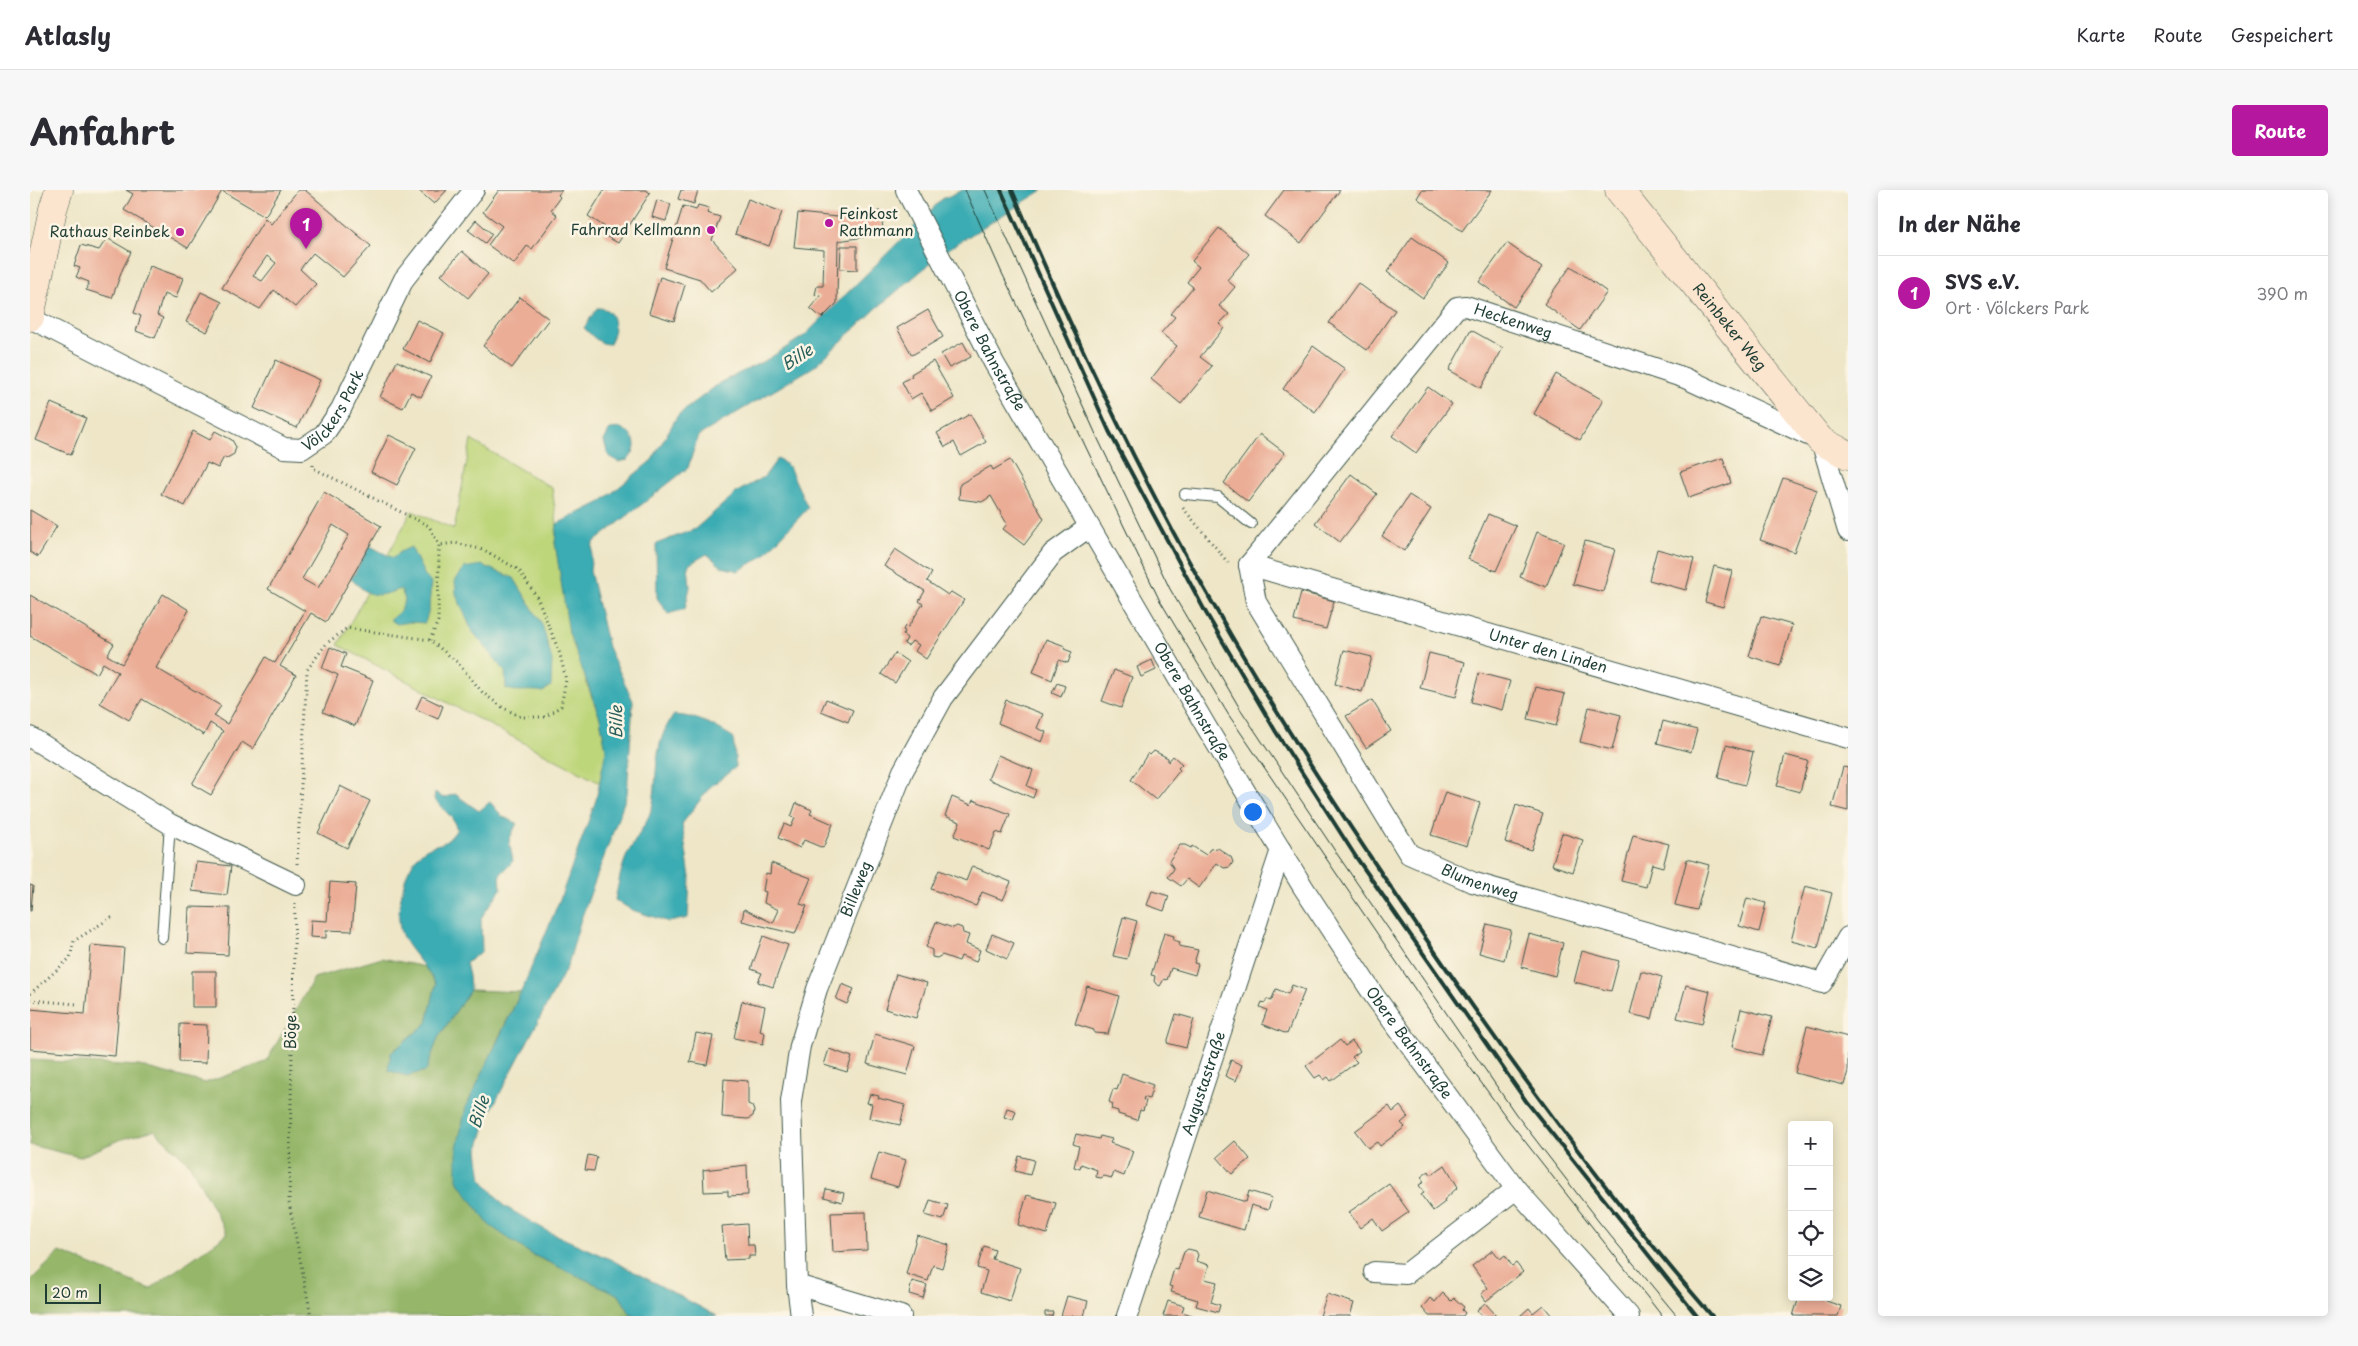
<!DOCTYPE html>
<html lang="de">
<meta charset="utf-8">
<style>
body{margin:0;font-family:"Playpen Sans",sans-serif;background:#f7f7f7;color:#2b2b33}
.controls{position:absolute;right:15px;bottom:15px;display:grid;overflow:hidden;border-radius:5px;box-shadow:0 2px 12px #0003}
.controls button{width:45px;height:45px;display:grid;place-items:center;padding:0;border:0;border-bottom:1px solid #e1e1e2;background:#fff;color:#2b2b33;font:25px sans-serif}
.scale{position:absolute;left:15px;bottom:12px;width:56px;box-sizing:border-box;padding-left:5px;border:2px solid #1f3d34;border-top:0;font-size:14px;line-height:18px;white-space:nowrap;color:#1f3d34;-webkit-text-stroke:4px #fcf5e5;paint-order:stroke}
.you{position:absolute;left:1222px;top:621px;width:18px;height:18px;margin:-12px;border:4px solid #fff;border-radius:50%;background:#1a73e8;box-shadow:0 0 0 8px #1a73e833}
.badge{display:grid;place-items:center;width:32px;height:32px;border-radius:50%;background:#b5179e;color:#fff;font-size:16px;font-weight:700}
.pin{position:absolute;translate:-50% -41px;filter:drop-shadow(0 1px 2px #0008)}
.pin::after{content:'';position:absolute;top:26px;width:18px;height:15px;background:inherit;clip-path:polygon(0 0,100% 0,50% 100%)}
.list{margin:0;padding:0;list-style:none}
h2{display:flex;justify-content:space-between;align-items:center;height:65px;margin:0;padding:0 20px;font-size:21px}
h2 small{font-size:16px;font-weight:400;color:#7c7c81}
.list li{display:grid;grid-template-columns:32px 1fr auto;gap:15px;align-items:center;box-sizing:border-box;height:75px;padding:0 20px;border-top:1px solid #e1e1e2}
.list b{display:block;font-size:19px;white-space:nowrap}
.list p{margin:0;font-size:16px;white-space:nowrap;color:#7c7c81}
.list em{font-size:16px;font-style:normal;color:#7c7c81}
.icon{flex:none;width:28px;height:28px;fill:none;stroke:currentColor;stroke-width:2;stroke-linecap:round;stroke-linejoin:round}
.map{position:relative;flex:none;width:1818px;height:1126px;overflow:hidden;border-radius:5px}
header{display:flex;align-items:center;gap:30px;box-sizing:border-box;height:70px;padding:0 25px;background:#fff;border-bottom:1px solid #e1e1e2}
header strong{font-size:24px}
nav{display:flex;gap:28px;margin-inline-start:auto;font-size:18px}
.intro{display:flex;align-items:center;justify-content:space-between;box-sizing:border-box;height:120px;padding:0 30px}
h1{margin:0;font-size:35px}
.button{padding:12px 22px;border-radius:5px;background:#b5179e;color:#fff;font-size:18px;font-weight:700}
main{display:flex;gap:30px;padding:0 30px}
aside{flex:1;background:#fff;border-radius:5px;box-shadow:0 2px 12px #0003}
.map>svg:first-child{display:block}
</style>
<header>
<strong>Atlasly</strong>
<nav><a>Karte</a><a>Route</a><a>Gespeichert</a></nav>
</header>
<div class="intro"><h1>Anfahrt</h1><a class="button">Route</a></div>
<main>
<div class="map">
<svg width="1818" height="1126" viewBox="0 0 1818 1126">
<rect width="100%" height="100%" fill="#fcf5e5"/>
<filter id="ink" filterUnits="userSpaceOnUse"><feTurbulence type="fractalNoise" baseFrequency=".02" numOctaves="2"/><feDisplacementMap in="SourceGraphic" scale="10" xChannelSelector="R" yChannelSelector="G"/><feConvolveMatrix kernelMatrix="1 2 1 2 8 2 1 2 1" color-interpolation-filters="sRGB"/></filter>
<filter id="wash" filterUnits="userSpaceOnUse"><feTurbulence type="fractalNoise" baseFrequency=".0096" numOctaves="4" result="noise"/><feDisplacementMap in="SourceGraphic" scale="20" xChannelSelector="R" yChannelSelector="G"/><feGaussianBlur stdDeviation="1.12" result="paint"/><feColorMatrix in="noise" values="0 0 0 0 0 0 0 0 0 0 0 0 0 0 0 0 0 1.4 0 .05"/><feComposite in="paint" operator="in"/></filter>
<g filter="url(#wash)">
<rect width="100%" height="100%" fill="#eee6c7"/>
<path fill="#bed67a" stroke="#6e8a57" d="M441 250 522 298 527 334 525 353 532 392 556 492 570 528 576 560 570 593 308 455 382 321 424 339Z"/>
<path fill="#96b76a" stroke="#5a7a4f" d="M352 768 395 777 406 794 397 833 361 863 396 881 408 848 440 800 491 802 467 851 427 958 501 1064 589 1105 600 1123 607 1126H0V1091L30 1062 120 1099 197 1044 159 973 124 940 89 950 50 967 0 955V870L109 876 175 893 236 872 284 788Z"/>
<path fill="#3aacb3" stroke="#2c7474" d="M933 0H1013L915 61 847 118 785 176 668 246 658 278 563 353 560 381 578 457 603 511 597 604 550 732 538 775 458 926 448 960 452 990 474 1016 519 1042 582 1070 687 1126H607L600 1123 589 1105 501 1064 459 1035 427 990V958L436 917 491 802 530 709 566 610 576 560 570 528 539 443 525 353 527 334 571 312 622 270 648 225 691 192 738 169 774 146 912 9Z
M567 118C587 117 586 141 580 154 570 155 561 145 554 138Z
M591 238C606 247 610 256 598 270L588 272 578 265 574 251 580 239Z
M748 268 759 277 778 318 732 367 708 381 692 377 677 364 658 375 660 397 655 419 638 424 627 408 626 354 665 339 707 302 734 287Z
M340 356 363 368 370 362 381 357 394 384 401 392 399 419 395 433 379 432 367 434 360 430 370 421 375 410 371 399C345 408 341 408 321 389Z
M451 375 484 388 512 434 522 470 521 496 513 502C500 499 489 503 476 499L475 481 442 441 426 404 425 391 434 378Z
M644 525C668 526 683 535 703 547L706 577 680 597 652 634 660 687 658 728 639 732 602 720 585 710C588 695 591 678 597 665 604 651 621 628 623 613 628 582 623 552 644 525Z
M405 602 413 608 425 604 449 621 460 612 473 627 487 633 479 650 483 671 470 685 471 699 451 728 452 761 436 773 439 786 440 800 408 848 396 881 376 886 358 880 361 863 397 833 406 794C379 750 359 753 374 694 376 684 384 668 393 661 409 650 413 660 427 639L422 628 404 609Z"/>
<g id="blocks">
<path fill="#ebad96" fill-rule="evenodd" d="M96 0H251L235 26 192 1 158 58 94 20 103 4Z
M268 0H275L341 56 313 87 283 63 270 79 286 94 265 117 244 100 230 119 192 98 235 28 241 34ZM237 66 246 73 232 91 223 86Z
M388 0H417L404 14Z
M469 0H532L528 5 530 7 521 20 527 25 502 59 497 56 484 74 458 55 472 36 453 22Z
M574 0H616L620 3 588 53 574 45 578 39 558 26Z
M651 0H668L664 14 648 9Z
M1254 0H1310L1271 53 1235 26Z
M1392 0H1462L1432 41 1387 8Z
M718 9 752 22 739 56 705 44Z
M627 10 641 14 636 31 622 27Z
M668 15 679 18 677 23 690 27 682 50 708 78 681 102 670 89 634 78 653 16 666 20Z
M850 21 854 44 808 51 807 113 792 128 780 118 790 106 785 105 787 96H793L794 60 764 57 768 23 807 27Z
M446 30 462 44 455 53 438 40Z
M1189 38 1219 64 1197 90 1205 97 1189 116 1199 124 1189 134 1194 138 1170 167 1182 176 1151 214 1121 189 1147 156 1131 143 1145 127 1141 124 1163 97 1157 92 1169 77 1162 71Z
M1382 47 1419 73 1393 108 1357 82Z
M77 48 101 62 93 78 82 108 56 100 59 92 46 87 50 78 44 76 51 55 69 60Z
M1477 53 1512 78 1484 117 1449 92Z
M811 56H827V80L810 79Z
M432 61 458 84 438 108 411 85Z
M120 76 153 88 146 108 134 104 127 125 133 128 125 148 106 141 111 126 104 123Z
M1541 76 1577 102 1550 140 1514 114Z
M630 87 655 95 644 131 619 123Z
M1328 93 1365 120 1337 160 1299 133Z
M171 102 192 112 177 142 156 132Z
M490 107 519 129 482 178 453 156Z
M898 120 913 147 882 165 867 138Z
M387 130 414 143 400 173 373 159Z
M1441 140 1473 158 1451 198 1419 180Z
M933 152 941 167 919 178 911 164Z
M1283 156 1315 179 1285 222 1253 199Z
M246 170 290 190 267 238 224 218Z
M367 171 401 187 391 207 381 202 373 218 350 207Z
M903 171 924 208 902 221 891 203 881 209 872 192 882 186 881 184Z
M1526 184 1573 210 1550 250 1504 224Z
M1398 197 1422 214 1386 263 1362 246Z
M21 213 56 228 41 265 6 250Z
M940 224 956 252 931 266 924 252 915 257 907 243Z
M163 241 180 250 185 241 202 250 206 257 204 264 197 268 194 267 188 278 177 273 155 316 131 304Z
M1230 244 1255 263 1218 312 1194 293Z
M359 245 386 258 367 295 341 282Z
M1693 268 1701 293 1659 308 1650 282Z
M980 270 1014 329 994 355 973 339 977 334 961 306 952 312 929 309 930 294 961 276 963 280Z
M1321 284 1347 304 1310 352 1285 333Z
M1753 288 1787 300 1764 362 1730 350Z
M294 302 351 336 296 432 281 423 250 476 266 485 223 559 212 552 181 605 162 594 193 541 180 533 174 545 112 509 99 530 70 513 88 482 73 473 67 484 0 446V405L84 454 77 465 92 474 133 404 159 420 126 478 191 516 184 526 197 534 236 467 245 473 275 421 238 399ZM303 335 319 345 288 398 272 389Z
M1379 305 1401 319 1374 361 1352 346Z
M0 320 27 336 8 367 0 362Z
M1458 324 1486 336 1466 381 1438 369Z
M1507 342 1534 352 1516 397 1490 387Z
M1555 351 1585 359 1573 402 1543 394Z
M865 359 902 383 897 391 918 405 921 402 934 410 896 469 885 461 889 455 882 451 878 456 874 454 877 448 873 445 875 441 873 440 875 436 878 437 893 414 889 411 895 401 854 376Z
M1627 359 1664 369 1656 400 1619 390Z
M1684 376 1702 381 1693 417 1675 412Z
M1271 402 1304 411 1296 439 1264 431Z
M1731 426 1762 435 1750 476 1719 466Z
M1016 449 1035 456 1034 459 1042 462 1038 473 1029 470 1022 490 1003 482Z
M300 457 316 464 311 477 343 490 325 536 293 522 308 485 292 478Z
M1314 460 1342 467 1332 502 1305 494Z
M865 463 878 472 865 493 851 484Z
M1399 463 1435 472 1426 507 1390 498Z
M1122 470 1126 480 1111 487 1107 477Z
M1084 480 1102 487 1091 518 1072 511Z
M1449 483 1480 491 1472 520 1441 512Z
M1027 493 1035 496 1031 507 1022 503Z
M1506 497 1535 504 1526 536 1498 529Z
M392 506 413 516 408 529 386 519Z
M796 509 823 520 818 532 791 521Z
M976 510 1013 524 1007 538 1016 542 1012 552 968 533Z
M1342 510 1361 541 1336 558 1316 526Z
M1559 517 1591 525 1582 560 1550 552Z
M1633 531 1667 540 1661 562 1627 553Z
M1696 555 1723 562 1715 595 1688 588Z
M1124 561 1138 568V572L1143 566 1152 574 1148 578 1150 580 1126 610 1101 590 1118 563 1120 565Z
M968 565 1003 580 997 596 1006 600 1003 608 958 589Z
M1755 565 1778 571 1770 602 1747 596Z
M1813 577 1818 578V621L1802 617Z
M310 596 340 611 317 658 288 643Z
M1415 602 1450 613 1437 656 1401 645Z
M922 607 941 615 943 610 980 624 972 644 966 642 959 660 924 646 930 632 915 626Z
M766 613 782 620 780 624 803 634 793 658 774 650 770 658 748 648 754 634 761 637 765 628 761 627Z
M1486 615 1513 624 1501 660 1475 652Z
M1532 643 1553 650 1543 682 1522 675Z
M1603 645 1639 654 1633 677 1622 674 1616 697 1591 691Z
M1150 655H1155L1161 658 1162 656 1176 665 1180 659 1188 658 1201 667 1203 672 1200 677 1194 678 1187 673 1169 698 1157 689 1151 696 1138 687 1144 679 1139 671Z
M1657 669 1679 675 1667 720 1645 715Z
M166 672 201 676 197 705 162 701Z
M741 673 781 688 770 714 777 716 765 744 712 731 714 719 743 733 749 720 734 713 736 702 733 701 736 683 740 684Z
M942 676 981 692 973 710 952 702 946 716 901 699 909 680 936 691Z
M300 692 326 694 322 741 296 740V748L280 747 281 730 297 731Z
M0 695 3 696 1 721H0Z
M1775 696 1802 703 1788 758 1761 751Z
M1122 701 1139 706 1134 721 1117 715Z
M1717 708 1736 713 1729 742 1709 736Z
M159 717 200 718 198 765 157 763Z
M1093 727 1107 731 1097 769 1083 766Z
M906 732 923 738 927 736 932 738 933 743 939 745 936 754 950 760 946 772 931 766 929 771 912 765 907 768 902 767V760L896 757Z
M1457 734 1481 740 1474 770 1449 763Z
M1134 743 1144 746 1143 750 1150 752 1149 756 1168 760 1164 773 1168 774 1165 785 1141 778 1137 790 1134 789 1130 796 1126 794 1124 791 1125 786 1121 785Z
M962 744 984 753 977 769 956 759Z
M1499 744 1533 753 1525 786 1491 777Z
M733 746 758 755 743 797 728 792 732 783 721 779Z
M61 755 94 758 85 866 0 859V819L55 824Z
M1552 761 1589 771 1581 801 1544 792Z
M162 781H186V817H162Z
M1611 781 1632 787 1622 829 1600 824Z
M866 784 897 793 886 828 855 819Z
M812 794 824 799 817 814 806 809Z
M1262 795 1275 800 1257 844 1232 834 1237 820 1230 817 1232 812 1235 813 1237 809 1241 811 1246 799 1258 804Z
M1656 795 1680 801 1672 834 1647 828Z
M1057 796 1089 806 1078 844 1064 843V840L1045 834Z
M712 811 735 816 730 841 735 843 733 854 704 848Z
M1711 819 1742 827 1732 865 1702 857Z
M1146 824 1164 829 1156 858 1137 853Z
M150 834 177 835 176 873 149 872Z
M1777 836 1818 847V881L1814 895 1765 883Z
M666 843 683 846 677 875 660 872Z
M845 844 885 856 877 885 837 874Z
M1310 850 1315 856 1322 851 1330 861 1322 867 1327 872 1301 891 1298 887 1294 890 1290 885 1285 888 1276 876Z
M799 859 822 867 817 882 794 875Z
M1201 870 1212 875 1206 891 1195 886Z
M1092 884 1123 895 1119 909 1114 907 1113 910 1116 911 1113 921 1110 920 1107 930 1088 924V921L1081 919 1083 914 1079 912 1083 899 1087 900Z
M694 889 718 891V914L722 916 724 921 723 926 718 929 692 927Z
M840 904 849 906 848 908 875 915 870 935 839 928 842 914 837 913Z
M1359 916 1363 922 1370 916 1378 927 1371 933 1375 937 1350 956 1347 952 1338 958 1325 941Z
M977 918 986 921 983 930 974 927Z
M1046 944 1069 949 1070 946 1082 949 1080 953 1103 961 1094 986 1084 982 1082 988 1074 986 1071 988 1066 987 1067 980 1051 974 1050 979 1044 977 1049 956 1043 954Z
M1205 951 1220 969 1202 984 1187 967Z
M849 962 876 970 868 997 841 989Z
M558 965 567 967 564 981 555 980Z
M989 966 1004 970 1000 985 985 981Z
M717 975 718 1005 698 1006V1001L674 1002 673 980Z
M1415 975 1428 997 1414 1010 1415 1012 1403 1021 1391 1005 1394 1003 1389 995 1394 992 1391 987 1399 981 1401 985Z
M1359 994 1379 1022 1352 1041 1343 1028 1330 1038 1319 1022Z
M796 999 814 1003 812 1012 794 1007Z
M1177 1000 1216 1012 1219 1001 1242 1008 1238 1020 1221 1015 1214 1040 1169 1027Z
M997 1005 1026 1013 1017 1044 988 1035Z
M900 1010 918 1015 913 1030 895 1025Z
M836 1022 837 1060 803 1062 801 1023Z
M717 1034 718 1055H724L725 1066H719V1069L695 1070 692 1036Z
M887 1045 919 1055 912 1078 903 1075 898 1091 876 1084Z
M954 1056 965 1060 962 1069 990 1078 980 1111 951 1102 957 1081 947 1078Z
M1158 1059 1166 1061 1168 1065 1166 1071 1179 1075 1175 1089 1187 1092 1181 1112 1190 1115 1188 1122 1166 1116 1168 1110 1141 1102 1143 1097 1139 1096 1144 1079 1148 1080 1154 1062Z
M1463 1060 1470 1069 1475 1065 1482 1076 1486 1073 1493 1082 1456 1111 1451 1104 1458 1098 1442 1076Z
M882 1091 897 1095 893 1108 879 1104Z
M1413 1103 1421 1111 1424 1108 1434 1117 1432 1120 1435 1123 1433 1126H1399L1392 1118 1400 1108 1405 1112Z
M1297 1104 1324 1113 1320 1126H1290Z
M1037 1106 1058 1111 1054 1126H1031Z
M1769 1107H1784L1811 1116 1808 1126H1763Z
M1138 1111 1154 1116 1152 1122 1165 1126H1133Z
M1455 1113 1467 1126H1452L1447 1120Z
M1513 1115 1522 1126H1490L1499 1118 1503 1123Z
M1015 1122H1023L1022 1126H1015Z"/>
</g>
</g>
<g filter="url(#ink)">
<use href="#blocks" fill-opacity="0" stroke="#3e564a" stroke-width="1"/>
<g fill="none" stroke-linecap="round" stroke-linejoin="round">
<g stroke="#3e564a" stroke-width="12">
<path id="service" d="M1155 304 1188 307 1221 334
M132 748 140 634"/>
</g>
<g stroke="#3e564a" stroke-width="22">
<g id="minor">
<path id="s1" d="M876 0 964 173 1177 538 1273 697 1345 807 1486 999 1599 1126"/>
<path id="s2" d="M0 128 254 258 272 259 294 244 311 219 374 89 444 0"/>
<path id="s3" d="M1219 375 1226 412 1379 664 1442 692 1792 793 1818 747"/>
<path id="s4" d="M1219 375 1427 117 1436 116 1655 188 1791 251 1818 341"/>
<path id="s5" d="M1219 375 1818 548"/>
<path d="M0 547 140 634 266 695"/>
<path d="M1344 1082 1376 1084 1486 999"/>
<path d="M767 1095 871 1126"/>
<path id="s6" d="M771 1126 767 1095 761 911 770 856 787 799 873 581 913 508 1023 363 1059 337"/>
<path id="s7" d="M1097 1126 1251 660"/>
</g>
</g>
<g stroke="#3e564a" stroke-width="29">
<g id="secondary">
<path id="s8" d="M1589 0 1791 251 1818 265"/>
<path d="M0 127 23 19 29 0"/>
</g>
</g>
<path stroke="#3e564a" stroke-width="3" stroke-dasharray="1 4" stroke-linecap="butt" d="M283 275V278L399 336 409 355 408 431 400 450
M1153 318 1200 375
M267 674 277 480 296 454 317 438 400 450 427 472 453 503 472 517 491 527H515L531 516 536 490 530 464 508 409 489 380 454 360 425 353 409 355
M265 713 259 1012 281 1126
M0 804 40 768 44 751 82 727
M0 810 47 814"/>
<use href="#service" stroke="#fff" stroke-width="10"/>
<use href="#minor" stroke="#fff" stroke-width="20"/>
<use href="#secondary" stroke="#fce5cf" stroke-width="28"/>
<path stroke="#1f3d34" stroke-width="1" d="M935 0 971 81 1129 409 1198 524 1410 836 1479 931 1632 1126
M955 0 1068 249 1140 399 1209 517 1305 661 1485 923 1569 1032 1647 1126"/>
<path stroke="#1f3d34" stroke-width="4" d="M971 0 1079 241 1176 423 1246 542 1326 667 1496 911 1667 1126
M982 0C1043 144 1109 286 1187 421 1253 537 1327 649 1403 759 1490 886 1581 1010 1682 1126"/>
</g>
</g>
<g fill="#b5179e" stroke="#fcf5e5" stroke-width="2">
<circle cx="799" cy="33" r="5"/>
<circle cx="681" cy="40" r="5"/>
<circle cx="150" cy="42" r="5"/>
</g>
<g text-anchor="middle" stroke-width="5" stroke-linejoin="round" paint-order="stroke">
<g font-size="15" fill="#1f3d34" stroke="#fcf5e5" text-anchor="end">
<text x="809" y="29" text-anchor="start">Feinkost<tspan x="809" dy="17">Rathmann</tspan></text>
<text x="671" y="45">Fahrrad Kellmann</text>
<text x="140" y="47">Rathaus Reinbek</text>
</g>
<g font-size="15" fill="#1f3d34" stroke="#fcf5e5">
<text dy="5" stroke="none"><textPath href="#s4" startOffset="390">Heckenweg</textPath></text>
<text dy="5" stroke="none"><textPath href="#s8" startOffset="176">Reinbeker Weg</textPath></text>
<text dy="5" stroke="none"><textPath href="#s1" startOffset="181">Obere Bahnstraße</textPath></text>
<text dy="5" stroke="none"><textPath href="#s2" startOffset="354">Völckers Park</textPath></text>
<text dy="5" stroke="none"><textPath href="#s5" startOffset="311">Unter den Linden</textPath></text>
<text dy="5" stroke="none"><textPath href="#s1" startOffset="586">Obere Bahnstraße</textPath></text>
<text dy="5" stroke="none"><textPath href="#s3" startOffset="409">Blumenweg</textPath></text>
<text dy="5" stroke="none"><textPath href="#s6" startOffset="438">Billeweg</textPath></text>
<text transform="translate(261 842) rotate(-89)" y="5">Böge</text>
<text dy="5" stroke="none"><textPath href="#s1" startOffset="991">Obere Bahnstraße</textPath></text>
<text dy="5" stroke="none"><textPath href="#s7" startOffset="245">Augustastraße</textPath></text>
</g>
<g font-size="16" font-style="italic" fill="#275e5a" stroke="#fcf5e5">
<text transform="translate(767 167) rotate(-33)" y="6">Bille</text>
<text transform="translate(586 532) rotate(-90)" y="6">Bille</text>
<text transform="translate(449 922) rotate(-72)" y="6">Bille</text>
</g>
</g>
</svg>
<div class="controls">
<button>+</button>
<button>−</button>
<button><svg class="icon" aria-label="locate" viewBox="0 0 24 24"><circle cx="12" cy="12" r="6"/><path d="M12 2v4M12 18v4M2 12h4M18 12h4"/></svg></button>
<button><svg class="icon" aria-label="layers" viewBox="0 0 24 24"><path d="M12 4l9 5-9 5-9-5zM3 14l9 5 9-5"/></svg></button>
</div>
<div class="scale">20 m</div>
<div class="you"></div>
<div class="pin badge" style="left:276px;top:59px">1</div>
</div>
<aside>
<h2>In der Nähe<small></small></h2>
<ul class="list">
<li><span class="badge">1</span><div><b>SVS e.V.</b><p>Ort · Völckers Park</p></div><em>390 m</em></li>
</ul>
</aside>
</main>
